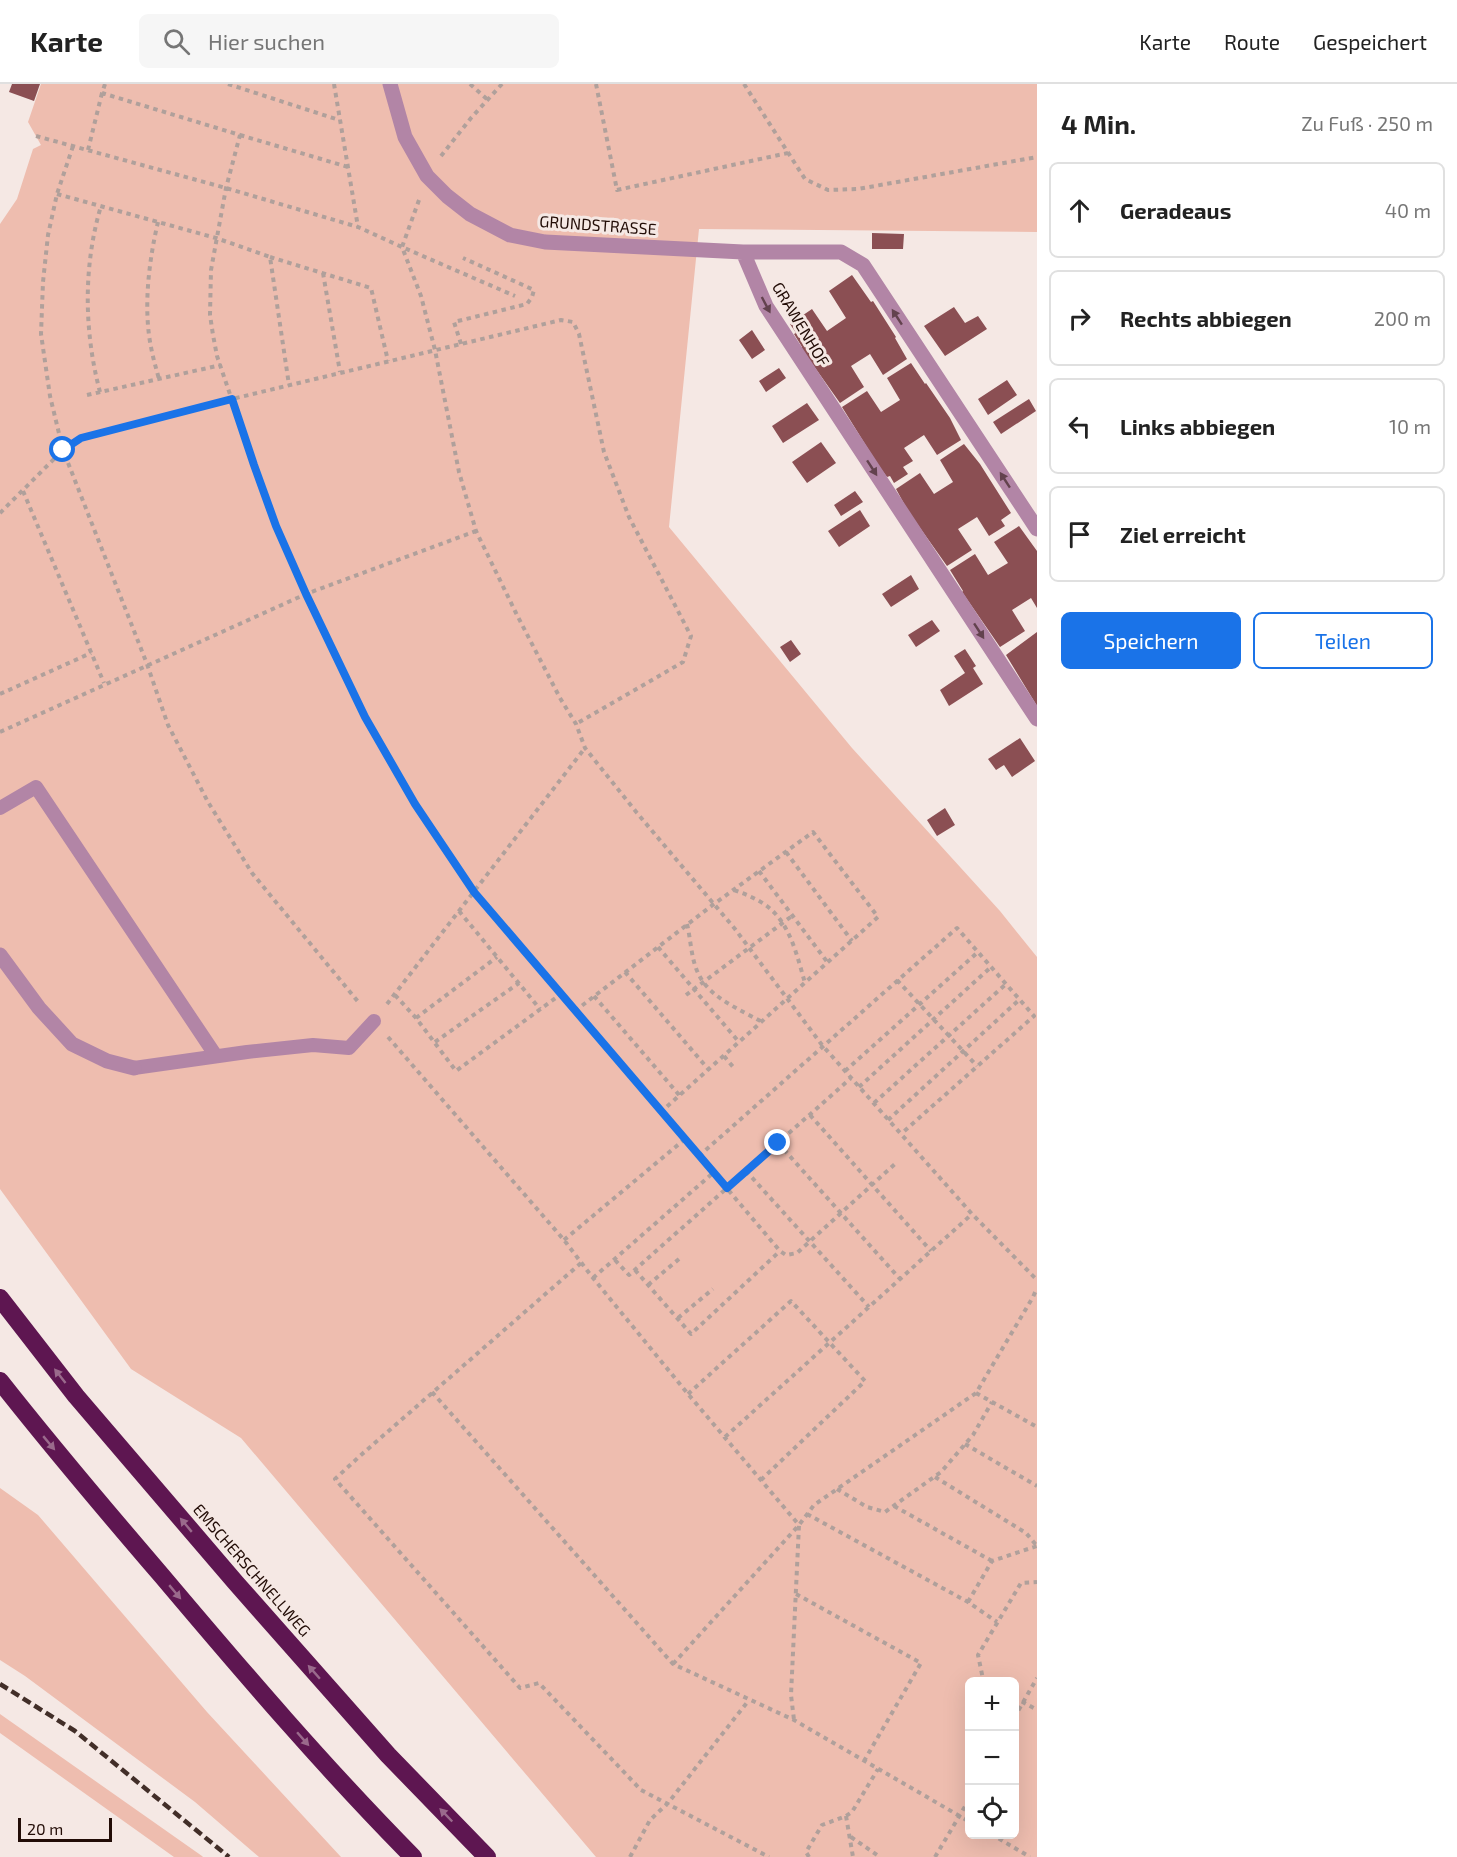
<!DOCTYPE html>
<html lang="de">
<meta charset="utf-8">
<style>
body{margin:0;font-family:"Exo 2",sans-serif;background:#f6f6f6;color:#222}
.controls{position:absolute;right:18px;bottom:18px;display:grid;overflow:hidden;border-radius:9px;box-shadow:0 6px 24px #0002}
.controls button{width:54px;height:54px;display:grid;place-items:center;padding:0;border:0;border-bottom:2px solid #e0e0e0;background:#fff;color:#222;font:30px sans-serif}
.scale{position:absolute;left:18px;bottom:15px;width:94px;box-sizing:border-box;padding-left:6px;border:3px solid #220c06;border-top:0;font-size:16px;line-height:21px;white-space:nowrap;color:#220c06;-webkit-text-stroke:4px #f5e8e4;paint-order:stroke}
.stop{position:absolute;width:18px;height:18px;margin:-14px;border:4px solid #1a73e8;border-radius:50%;background:#fff}
.stop.end{background:#1a73e8;border-color:#fff;box-shadow:0 2px 6px #0008}
.list{margin:0;padding:0;list-style:none}
h2{display:flex;justify-content:space-between;align-items:center;height:78px;margin:0;padding:0 24px;font-size:26px}
h2 small{font-size:20px;font-weight:400;color:#767676}
.list li{display:grid;grid-template-columns:39px 1fr auto;gap:18px;align-items:center;box-sizing:border-box;height:96px;margin:0 12px 12px;padding:0 12px;border:2px solid #e0e0e0;border-radius:9px}
.list b{display:block;font-size:22px;white-space:nowrap}
.list em{font-size:20px;font-style:normal;color:#767676}
.actions{display:flex;gap:12px;padding:18px 24px}
.actions a{flex:1;padding:14px 0;border:2px solid #1a73e8;border-radius:9px;text-align:center;font-size:21px;color:#1a73e8}
.actions .main{background:#1a73e8;color:#fff}
.icon{flex:none;width:33px;height:33px;fill:none;stroke:currentColor;stroke-width:2;stroke-linecap:round;stroke-linejoin:round}
.map{position:relative;flex:none;width:1037px;height:1773px;overflow:hidden}
header{display:flex;align-items:center;gap:36px;box-sizing:border-box;height:84px;padding:0 30px;background:#fff;border-bottom:2px solid #e0e0e0}
header strong{font-size:28px}
nav{display:flex;gap:33px;margin-inline-start:auto;font-size:21px}
.search{width:420px;height:54px;background:#f6f6f6;display:flex;align-items:center;gap:15px;box-sizing:border-box;padding:0 21px;border-radius:9px;color:#767676;font-size:22px}
main{display:flex}
aside{flex:1;background:#fff}
.map>svg:first-child{display:block}
</style>
<header>
<strong>Karte</strong>
<div class="search"><svg class="icon" aria-label="search" viewBox="0 0 24 24"><circle cx="10" cy="10" r="6"/><path d="M15 15l6 6"/></svg>Hier suchen</div>
<nav><a>Karte</a><a>Route</a><a>Gespeichert</a></nav>
</header>
<main>
<div class="map">
<svg width="1037" height="1773" viewBox="0 0 1037 1773">
<rect width="100%" height="100%" fill="#f5e8e4"/>
<path fill="#eebdaf" fill-rule="evenodd" d="M41 0H1037V148L699 145 669 443 852 664 1000 827 1037 873V1773H596L241 1354 131 1285 0 1105V140L17 115 33 65 41 61 28 38ZM970 1598H1014V1750H970Z
M0 1404 38 1431 207 1628 341 1773H259L195 1718 25 1592 0 1576Z
M0 1630 202 1772 203 1773H174L0 1649Z"/>
<path fill="#8b4f53" d="M12 0H40L34 17 9 8Z
M872 149 904 150 903 165H872Z
M852 191 871 218 873 217 896 253 895 254 907 275 883 291 870 270 851 282 864 303 840 319 801 264 802 263 794 250 796 249 790 240 812 225 827 247 846 234 829 207Z
M954 223 965 239 978 232 987 245 945 272 924 242Z
M752 246 765 266 752 275 739 256Z
M911 279 925 300 926 299 950 334 961 356 937 371 924 351 904 364 913 377 903 383 908 390 894 399 890 392 887 393 878 381 842 323 867 307 881 328 900 316 887 294Z
M779 284 786 294 766 308 759 297Z
M1007 296 1017 311 988 331 978 315Z
M1029 315 1036 327 1001 350 993 338Z
M807 319 819 336 783 359 772 342Z
M821 358 836 379 807 399 792 378Z
M964 360 980 380 1011 429 1001 436 1005 442 989 452 977 433 958 445 972 466 947 482 908 427 896 405 920 389 934 410 953 398 940 376Z
M855 407 863 418 841 432 834 421Z
M860 426 870 442 839 463 828 447Z
M1019 442 1037 467V524L1031 514 1012 526 1025 547 1000 563 962 508 963 507 950 486 975 470 988 491 1008 479 994 458Z
M911 491 919 505 891 523 882 510Z
M932 536 940 547 916 563 908 551Z
M1037 548V622L1006 571Z
M791 556 801 570 790 578 780 563Z
M965 565 976 582 973 584 983 600 949 622 940 606 965 589 954 572Z
M1020 654 1035 677 1012 693 1004 681 996 686 988 675Z
M945 724 955 741 937 752 927 736Z"/>
<g fill="none" stroke-linecap="round" stroke-linejoin="round">
<path stroke="#b0a09b" stroke-width="4" stroke-dasharray="4.5 4.5" stroke-linecap="butt" d="M105 0 102 9 240 51 226 104 211 186 210 231 213 251 217 272 254 381 276 442 306 510 365 633 415 720 474 808 685 1055
M228 0 339 36
M334 0 358 143
M470 0 488 16
M596 0 617 106 788 69
M744 0 805 95 828 106 858 105 1037 73
M240 51 348 83
M36 52 226 104 358 143 402 163 421 212 435 266 459 388 476 447 516 529 560 614 576 640 585 664 637 729 735 845 822 961 972 1130 1037 1196
M73 62 57 110 48 151 43 198 41 250 50 312 63 366 147 580 168 641 208 718 252 789 360 920
M88 66 102 9
M441 72 471 34 502 0
M57 110 216 154 270 173 289 301
M419 116 402 163 515 212
M158 138C149 176 143 224 151 263 153 274 156 284 159 295
M270 173 371 204 388 277
M323 189 340 288
M461 260 454 238 527 220 532 213 534 206 463 174
M100 308C84 248 83 182 101 122
M87 311 221 281
M23 407 104 599
M0 429 63 366 81 354 232 315 561 236 573 238 579 250 604 368 629 433 691 552 683 578 576 640
M0 610 91 569
M0 648 306 510 476 447
M786 768 852 857
M759 787 828 879
M734 806C745 810 755 814 764 820 790 837 797 872 805 899
M459 827 540 925
M687 840C691 856 691 876 699 891 710 914 741 926 762 938
M658 863 739 958
M625 888 709 986
M897 896 977 982
M395 911 416 934 456 987 561 910
M686 911 792 832
M594 912 680 1012
M387 920 585 664
M575 927 714 820 813 748 878 833 661 1028
M416 934 497 873
M388 953 564 1156 593 1194 688 1310 799 1441 791 1611 794 1636
M435 958 519 899
M724 972 734 984
M845 987 978 868
M859 1003 991 883
M874 1019 1006 900
M810 1031 931 1167
M888 1036 1020 915
M778 1059 900 1195
M699 1072 957 844 1034 932 901 1050
M746 1087 869 1223
M564 1156 685 1055 780 1167 786 1171 797 1169 896 1079
M615 1176 629 1191 851 994
M581 1179 361 1371 335 1395 520 1604 539 1599 641 1706 769 1773
M635 1186 691 1250 780 1167
M593 1194 713 1089
M648 1201 679 1175
M678 1234 713 1205
M432 1308 673 1580 794 1636 970 1738
M976 1309 1037 1343
M688 1310 791 1217 865 1297 761 1396
M725 1353 972 1130
M965 1360 1037 1402
M935 1393 1026 1449 1037 1462
M837 1405 867 1423 885 1428 941 1388 973 1351 992 1318
M894 1422 992 1477
M807 1430 968 1518 997 1538
M796 1510 921 1579 864 1677
M968 1518 992 1477 1037 1462
M673 1580 799 1441 814 1421 976 1309 1033 1213 1037 1204
M987 1598 983 1595 978 1571 1021 1499 1037 1498
M1014 1613 1037 1626
M1014 1634 1037 1594
M846 1732 853 1773
M991 1750 1030 1773
M851 1753 880 1773
M630 1773 650 1736 668 1719 749 1616
M809 1773 806 1768 822 1741 846 1732 852 1728 878 1685
M935 1773 970 1714"/>
<path stroke="#b285a6" stroke-width="14" d="M0 724 36 703 216 972
M134 984 247 968 313 961 349 964 374 937"/>
<path stroke="#b285a6" stroke-width="15" d="M390 0 405 53 427 92 447 112 470 130 510 151 545 158 743 168H841L863 181 1037 445
M743 168 766 222 1037 635
M0 871 39 924 72 960 107 977 134 984"/>
<path stroke="#5e1651" stroke-width="18" d="M0 1214 76 1312 236 1499 388 1671 487 1773
M0 1297C52 1363 107 1428 162 1492 243 1588 325 1684 413 1773"/>
<path stroke="#422e28" stroke-width="4.5" stroke-dasharray="9 4.5" stroke-linecap="butt" d="M0 1600 75 1647 229 1773"/>
</g>
<defs><path id="oneway-solid" d="M-6-.8H1V-3.2L6.5 0L1 3.2V.8H-6Z" transform="scale(1.5)"/></defs>
<g fill="#63424e">
<use href="#oneway-solid" transform="translate(766 221) rotate(62)"/>
<use href="#oneway-solid" transform="translate(897 233) rotate(-123)"/>
<use href="#oneway-solid" transform="translate(872 384) rotate(57)"/>
<use href="#oneway-solid" transform="translate(1005 396) rotate(-123)"/>
<use href="#oneway-solid" transform="translate(979 547) rotate(57)"/>
</g>
<g fill="#9a6a8c">
<use href="#oneway-solid" transform="translate(60 1292) rotate(-128)"/>
<use href="#oneway-solid" transform="translate(49 1359) rotate(50)"/>
<use href="#oneway-solid" transform="translate(186 1441) rotate(-130)"/>
<use href="#oneway-solid" transform="translate(175 1508) rotate(50)"/>
<use href="#oneway-solid" transform="translate(314 1588) rotate(-131)"/>
<use href="#oneway-solid" transform="translate(303 1655) rotate(49)"/>
<use href="#oneway-solid" transform="translate(446 1731) rotate(-134)"/>
</g>
<g fill="none" stroke-linecap="round" stroke-linejoin="round">
<path stroke="#1a73e8" stroke-width="8" d="M63 366 81 354 232 315 254 381 276 442 306 510 365 633 415 720 474 808 727 1104 778 1059"/>
</g>
<g text-anchor="middle" stroke-width="6" stroke-linejoin="round" paint-order="stroke">
<g font-size="16" fill="#220c06" stroke="#f5e8e4">
<text transform="translate(598 141) rotate(4)" y="6">GRUNDSTRASSE</text>
<text transform="translate(801 240) rotate(59)" y="6">GRAWENHOF</text>
<text transform="translate(252 1486) rotate(49)" y="6">EMSCHERSCHNELLWEG</text>
</g>
</g>
</svg>
<div class="controls">
<button>+</button>
<button>−</button>
<button><svg class="icon" aria-label="locate" viewBox="0 0 24 24"><circle cx="12" cy="12" r="6"/><path d="M12 2v4M12 18v4M2 12h4M18 12h4"/></svg></button>
</div>
<div class="scale">20 m</div>
<div class="stop" style="left:63px;top:366px"></div>
<div class="stop end" style="left:778px;top:1059px"></div>
</div>
<aside>
<h2>4 Min.<small>Zu Fuß · 250 m</small></h2>
<ul class="list">
<li><svg class="icon" aria-label="ahead" viewBox="0 0 24 24"><path d="M12 20V5M6 11l6-6 6 6"/></svg><div><b>Geradeaus</b></div><em>40 m</em></li>
<li><svg class="icon" aria-label="right" viewBox="0 0 24 24"><path d="M7 20v-9h11M14 6l5 5-5 5"/></svg><div><b>Rechts abbiegen</b></div><em>200 m</em></li>
<li><svg class="icon" aria-label="left" viewBox="0 0 24 24"><path d="M17 20v-9H6M10 6l-5 5 5 5"/></svg><div><b>Links abbiegen</b></div><em>10 m</em></li>
<li><svg class="icon" aria-label="arrive" viewBox="0 0 24 24"><path d="M6 21V4h12l-3 4 3 4H6"/></svg><div><b>Ziel erreicht</b></div></li>
</ul>
<div class="actions"><a class="main">Speichern</a><a>Teilen</a></div>
</aside>
</main>
